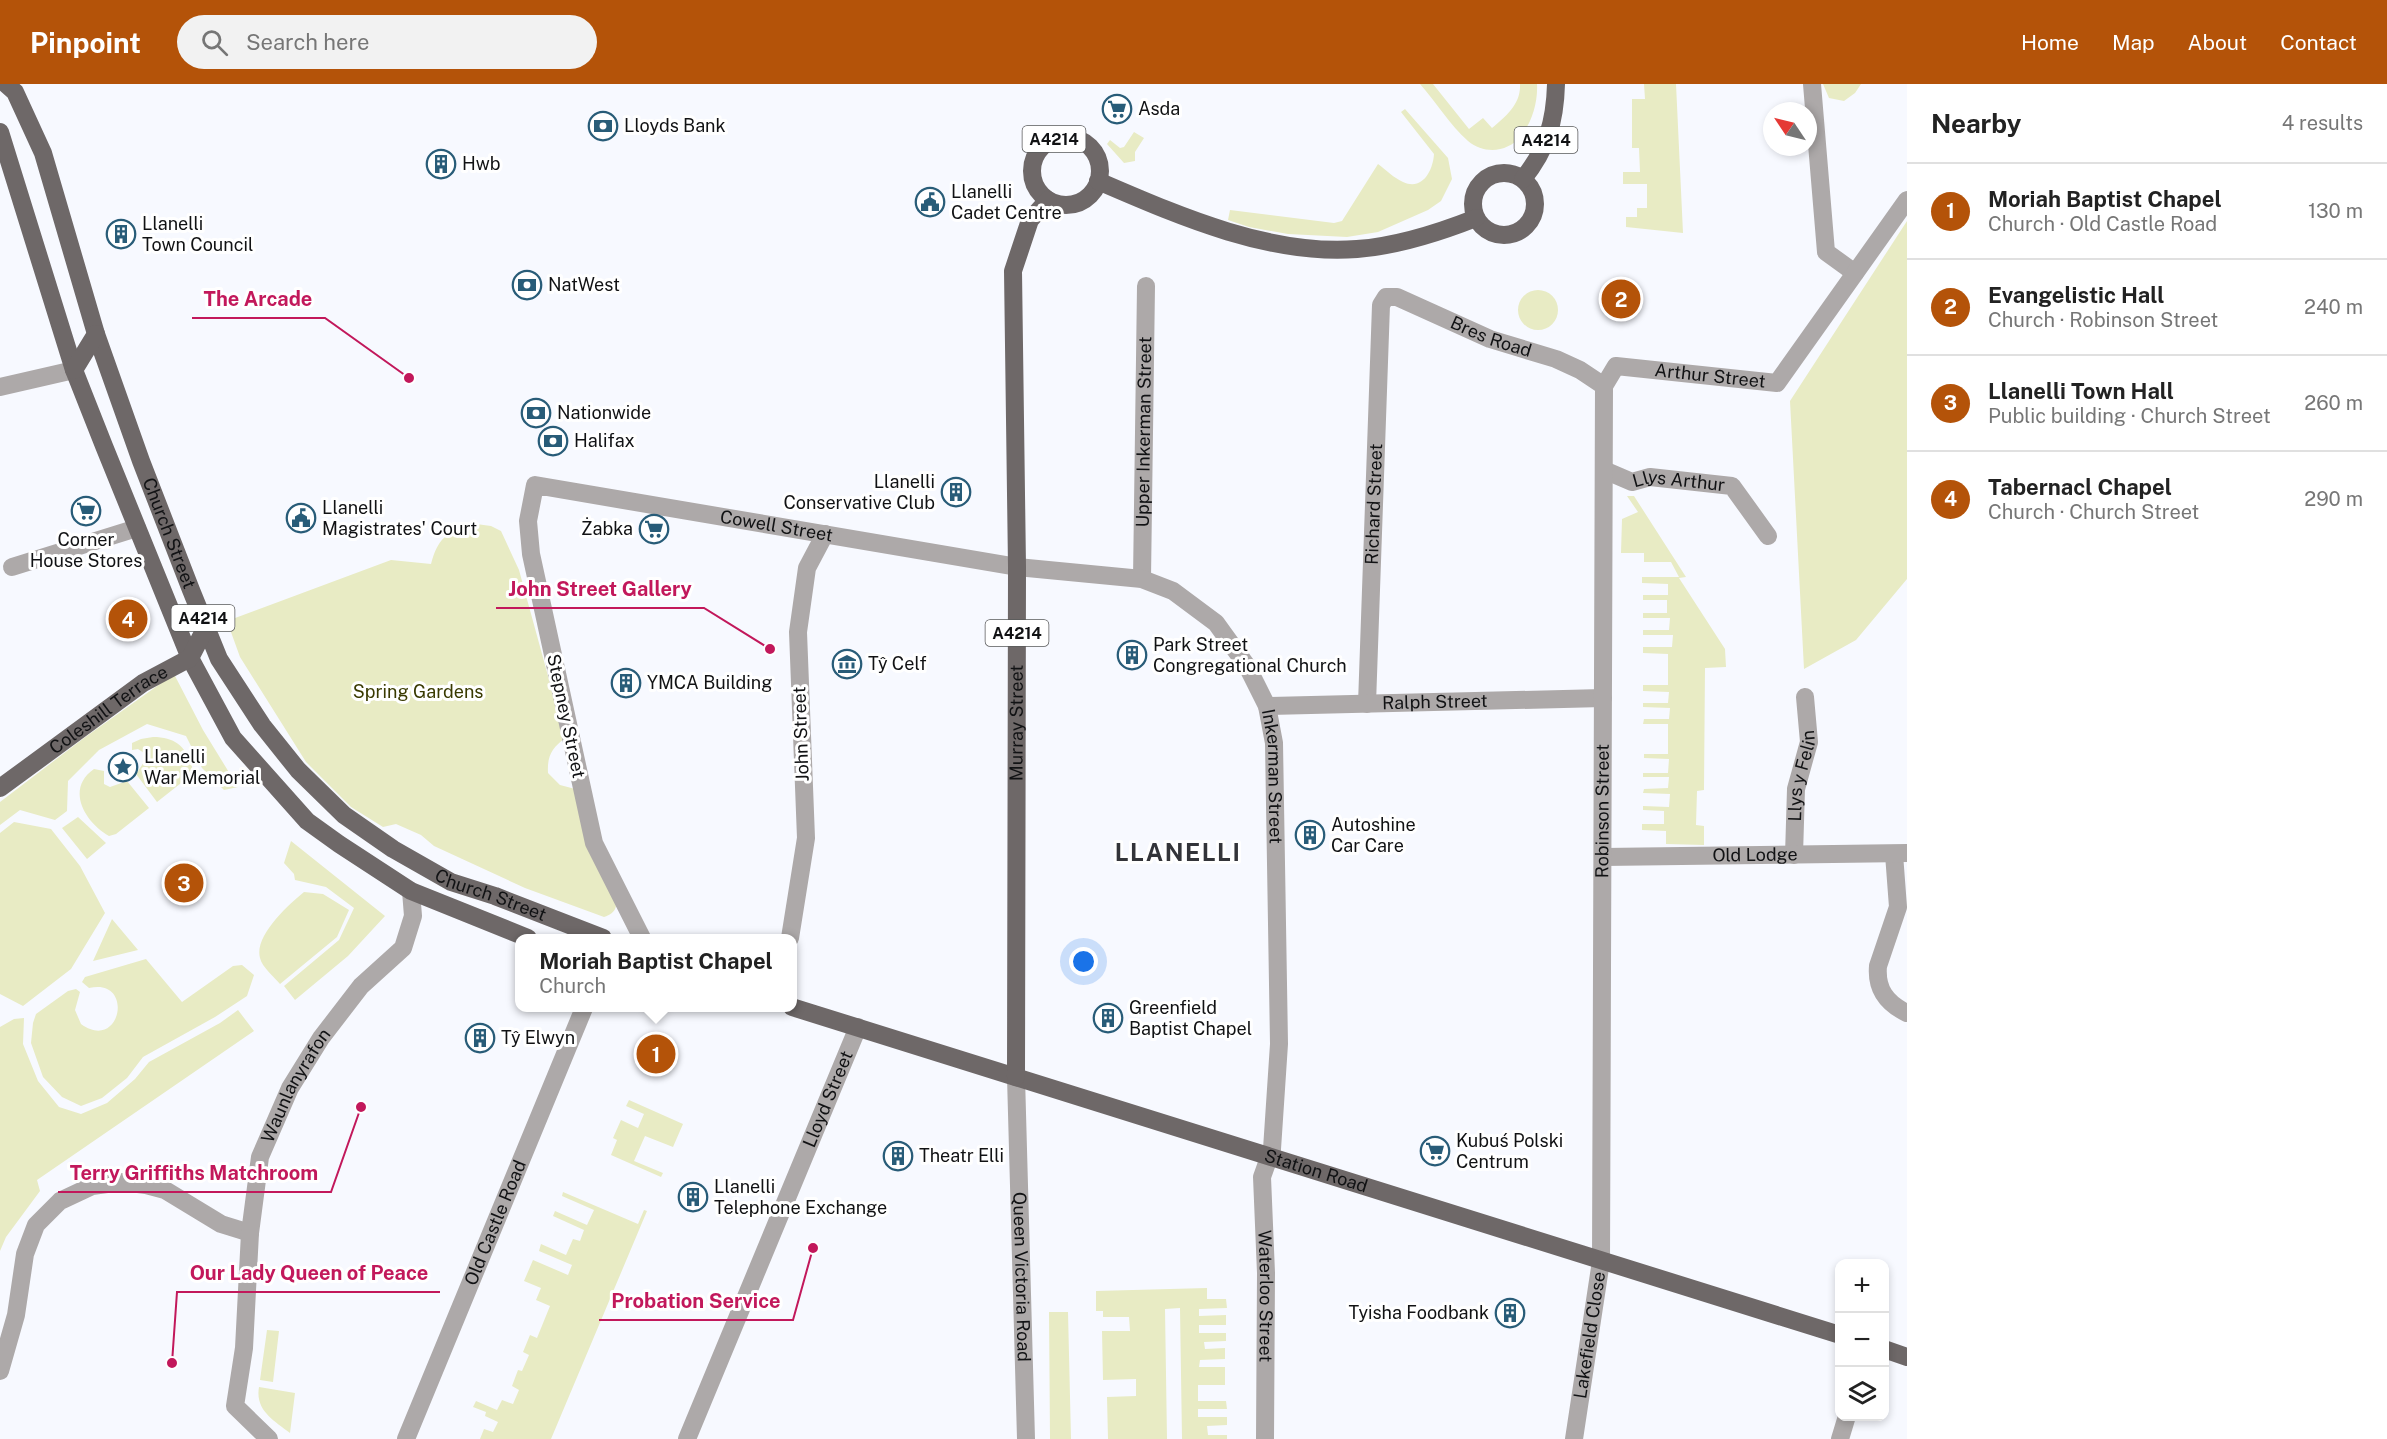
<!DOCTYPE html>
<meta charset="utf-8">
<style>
body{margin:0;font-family:"Public Sans",sans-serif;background:#f2f2f2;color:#222}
.controls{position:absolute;right:18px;bottom:18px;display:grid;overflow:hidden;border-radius:12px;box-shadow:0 3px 9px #0003}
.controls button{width:54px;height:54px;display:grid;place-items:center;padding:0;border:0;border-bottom:2px solid #e0e0e0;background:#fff;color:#222;font:30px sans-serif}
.compass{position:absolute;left:1763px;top:18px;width:54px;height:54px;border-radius:50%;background:#fff;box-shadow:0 3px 9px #0003;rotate:305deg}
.you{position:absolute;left:1084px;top:878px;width:21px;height:21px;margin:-15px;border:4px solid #fff;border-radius:50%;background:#1a73e8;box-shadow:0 0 0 9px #1a73e833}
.badge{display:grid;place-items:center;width:39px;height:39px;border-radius:50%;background:#b45309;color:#fff;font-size:20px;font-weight:700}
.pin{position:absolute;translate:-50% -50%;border:3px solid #fff;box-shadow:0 2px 6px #0006}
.popup{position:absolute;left:515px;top:850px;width:282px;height:78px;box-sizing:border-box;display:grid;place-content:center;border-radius:12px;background:#fff;filter:drop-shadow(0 2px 4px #0005);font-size:20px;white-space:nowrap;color:#767676}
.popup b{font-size:22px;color:#222}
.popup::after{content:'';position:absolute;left:50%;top:100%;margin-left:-12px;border:12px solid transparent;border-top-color:#fff}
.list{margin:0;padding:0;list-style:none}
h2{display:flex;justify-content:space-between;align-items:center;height:78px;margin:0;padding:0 24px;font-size:26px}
h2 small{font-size:20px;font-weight:400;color:#767676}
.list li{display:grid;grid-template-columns:39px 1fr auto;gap:18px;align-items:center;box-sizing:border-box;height:96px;padding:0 24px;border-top:2px solid #e0e0e0}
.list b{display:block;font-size:22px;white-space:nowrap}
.list p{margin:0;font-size:20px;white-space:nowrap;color:#767676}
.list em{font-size:20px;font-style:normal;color:#767676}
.icon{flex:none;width:33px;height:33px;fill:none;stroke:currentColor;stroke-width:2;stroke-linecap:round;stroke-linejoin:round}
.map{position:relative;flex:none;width:1907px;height:1355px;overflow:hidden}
header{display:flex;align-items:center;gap:36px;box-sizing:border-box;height:84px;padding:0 30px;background:#b45309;color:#fff}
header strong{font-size:28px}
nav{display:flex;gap:33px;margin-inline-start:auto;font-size:21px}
.search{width:420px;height:54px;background:#f2f2f2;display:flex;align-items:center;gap:15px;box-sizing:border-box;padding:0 21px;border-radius:33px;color:#767676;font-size:22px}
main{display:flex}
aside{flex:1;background:#fff}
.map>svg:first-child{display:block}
</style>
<header>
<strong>Pinpoint</strong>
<div class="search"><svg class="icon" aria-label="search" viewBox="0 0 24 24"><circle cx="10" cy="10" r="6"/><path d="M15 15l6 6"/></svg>Search here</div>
<nav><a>Home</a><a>Map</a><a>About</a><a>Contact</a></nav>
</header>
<main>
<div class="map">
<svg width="1907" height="1355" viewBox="0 0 1907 1355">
<rect width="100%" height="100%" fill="#f7f9ff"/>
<path fill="#e8ebc4" d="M1420 0H1433L1469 45 1483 34 1492 44C1506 32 1521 20 1520 0H1537C1538 18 1532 38 1521 52 1508 68 1485 71 1468 57 1450 41 1436 18 1420 0Z
M1644 0H1676L1683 149 1626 143V133H1637V124H1647V100H1623V88H1640L1639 64H1632V15H1645Z
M1823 0H1861L1855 9 1844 17 1829 14Z
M1405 25 1448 74 1452 95 1441 117 1428 126 1378 148 1347 153 1288 150 1249 143 1228 136 1230 126 1334 139 1342 137 1378 80C1386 86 1394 94 1403 98 1423 107 1433 86 1434 70L1401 28Z
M1134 48 1144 54 1135 68V77L1124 79 1107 60 1110 56 1120 64 1124 63Z
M1907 137V495L1856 556 1804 585 1790 317Z
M1518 226a20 20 0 1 1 40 0a20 20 0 1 1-40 0Z
M1627 412H1634L1686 493 1679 494 1725 565 1726 583 1705 584 1704 706 1697 707 1696 741 1704 742V761L1666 760V747L1642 746V740H1664V727L1643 726V722L1669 723 1670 710 1643 709 1644 705 1668 704 1669 693H1643V689H1668L1669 675 1644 674V670H1668V640H1643L1644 635H1669L1670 624 1643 623V619H1668L1669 608 1643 607V601H1668V570L1643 569V563H1672L1673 551H1643V546H1669L1670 534H1643V529H1667V516H1643V511H1668V500L1642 499V493H1679L1671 478H1644V469H1621L1622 435 1638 428Z
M469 439 491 442 501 447 519 486 565 654C552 664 547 672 548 689L560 701 579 706 616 822C615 828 610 831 604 833L525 804 434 762 421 751 396 740 383 743 351 723 306 678 240 573 227 537 391 476 431 480C438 454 446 450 469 439Z
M174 590 203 646 238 703 224 706 202 684 186 652 147 640 99 666 68 697 67 727 55 736 20 726 0 741V718L84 654Z
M153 653C177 653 187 664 193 686L190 692 157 718 136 690 146 675 144 669 138 665 132 666V659L141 655Z
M94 685 104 687V700L110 703 127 697 149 724 116 750 109 752C85 738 65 705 94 685Z
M78 733 106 759 87 775 62 744Z
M14 738 51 745 80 782 105 829 71 885 23 922 0 910V749Z
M291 757 385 832 348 872 295 916 284 902 339 856 354 824 326 803 295 796 294 790 284 779Z
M304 808 323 810 349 826 337 853 280 900C274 893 262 883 260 874 254 852 288 821 304 808Z
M112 835 138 866 93 877Z
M146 875 182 918 233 882 242 881 254 891 247 912 215 933 143 973 127 994 102 1014 81 1022 62 1013 43 993 31 959 33 939 36 930 68 907 76 905 80 908 75 926 81 940C121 969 135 893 89 904L82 898 85 893Z
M238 926 254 947 37 1096 40 1107 6 1153 0 1167V943L14 935 24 934 23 960 38 997 59 1023 81 1030 107 1019 135 995 149 978 220 939Z
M629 1016 683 1040 673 1063 645 1052 634 1077 663 1089 661 1093 611 1071 617 1056 613 1054 621 1036 638 1044 644 1030 626 1022Z
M563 1108 638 1140 644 1126 647 1127 551 1355H480L484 1345 493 1348 498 1338 485 1332 486 1328 473 1323 476 1317 497 1326 502 1316 513 1320 519 1306 512 1302 518 1286 522 1287 529 1271 523 1268 530 1251 537 1254 550 1222 536 1216 541 1204 524 1197 533 1176 568 1191 572 1181 539 1167 541 1160 566 1171 573 1155 580 1157 584 1146 553 1132 555 1127 587 1141 594 1126 562 1112Z
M1207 1204V1215H1226L1227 1224 1199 1225V1232L1226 1231V1241H1199V1249H1226V1257L1204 1258 1205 1265 1225 1264V1275L1200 1276 1199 1283H1225V1301H1198V1317H1226L1227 1325H1198V1333H1227V1341L1207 1342 1208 1351H1227V1355H1182L1180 1224 1165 1225 1167 1355H1108L1107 1313 1136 1312V1295L1103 1296 1102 1247H1130L1129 1233H1103V1227H1096V1207Z
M1049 1228H1068L1071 1355H1050Z
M267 1246 279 1247 273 1298 260 1296Z
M259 1303 295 1309 290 1349C273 1336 255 1326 259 1303Z"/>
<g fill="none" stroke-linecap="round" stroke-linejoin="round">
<g stroke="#ada9a9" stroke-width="18">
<path d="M1812 0 1826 168 1855 189"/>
<path d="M0 303 74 286"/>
<path id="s1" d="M1604 386 1632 398 1650 393 1732 402 1768 452"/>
<path d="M12 483 137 444"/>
<path id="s2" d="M1142 495 1146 202"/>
<path id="s3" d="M1367 620 1381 221 1386 213H1397L1490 255 1556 275 1580 286 1604 302"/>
<path id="s4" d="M1267 622 1603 614"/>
<path d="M1894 770 1898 823 1878 882C1876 905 1886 919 1907 929"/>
<path id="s5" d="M1794 771 1796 705 1809 658 1805 613"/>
<path id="s6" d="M1603 773 1907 769"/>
<path id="s7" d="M642 854 594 759 531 470 528 437 535 401 1017 483 1142 495 1173 507 1216 539 1247 582 1267 622 1274 659 1279 960 1272 1065 1262 1093 1266 1189 1265 1355"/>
<path d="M790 854 806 754 798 548 807 484 825 450"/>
<path id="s8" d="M1016 993 1026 1355"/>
<path d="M0 1287 16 1231 25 1170 36 1141 60 1117 92 1102 122 1098 146 1101 165 1106 221 1140 250 1149"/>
<path id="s9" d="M269 1355 235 1322 244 1264 250 1149 260 1073 290 1004 321 954 361 902 403 864 413 832 411 807"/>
<path id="s10" d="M406 1355 584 924"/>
<path id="s11" d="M687 1355 858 943"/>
<path id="s12" d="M1574 1355 1601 1177 1604 302 1616 282 1777 299 1907 116"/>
<path d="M1840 1355 1847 1332"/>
</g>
<g stroke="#6e6868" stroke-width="18">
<path id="s13" d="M6 0 15 8 43 69 96 250 141 377 191 506 219 575 262 641 298 686 344 731 393 765 451 798 495 812 603 854"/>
<path d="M0 48 74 286 104 362 190 574 233 654 307 737 339 760 411 807 528 854"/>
<circle cx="1066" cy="87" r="34"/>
<circle cx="1504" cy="120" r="31"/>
<path d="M1523 95C1547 65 1555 38 1556 0"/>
<path d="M1098 97C1177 131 1269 172 1357 165 1398 162 1438 149 1476 134"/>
<path d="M74 286 96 250"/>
<path id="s14" d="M0 704 143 599 190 574 206 543"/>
<path id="s15" d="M792 923 1840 1251"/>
<path id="s16" d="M1016 993 1017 483 1013 187 1030 136 1048 116"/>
<path d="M1884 1265 1907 1273"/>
</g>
</g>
<defs>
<g id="supermarket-ring" transform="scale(1.5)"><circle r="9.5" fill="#fff" stroke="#285c78" stroke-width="1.5"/><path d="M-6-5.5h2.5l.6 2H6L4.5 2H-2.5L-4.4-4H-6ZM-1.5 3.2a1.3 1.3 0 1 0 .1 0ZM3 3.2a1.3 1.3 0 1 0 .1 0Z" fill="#285c78"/></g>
<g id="bank-ring" transform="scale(1.5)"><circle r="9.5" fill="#fff" stroke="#285c78" stroke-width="1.5"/><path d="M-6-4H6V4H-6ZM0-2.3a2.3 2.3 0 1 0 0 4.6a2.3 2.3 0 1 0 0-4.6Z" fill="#285c78"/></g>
<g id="building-ring" transform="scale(1.5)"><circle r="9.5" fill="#fff" stroke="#285c78" stroke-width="1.5"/><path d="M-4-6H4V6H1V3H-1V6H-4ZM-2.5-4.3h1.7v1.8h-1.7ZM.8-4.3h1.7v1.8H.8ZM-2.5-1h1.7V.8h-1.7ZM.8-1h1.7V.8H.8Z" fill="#285c78"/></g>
<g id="civic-ring" transform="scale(1.5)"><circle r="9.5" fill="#fff" stroke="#285c78" stroke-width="1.5"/><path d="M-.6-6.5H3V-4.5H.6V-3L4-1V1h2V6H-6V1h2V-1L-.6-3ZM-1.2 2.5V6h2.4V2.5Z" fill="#285c78"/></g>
<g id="museum-ring" transform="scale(1.5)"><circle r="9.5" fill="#fff" stroke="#285c78" stroke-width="1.5"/><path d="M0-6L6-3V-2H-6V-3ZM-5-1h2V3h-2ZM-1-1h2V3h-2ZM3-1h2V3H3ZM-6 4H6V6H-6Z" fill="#285c78"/></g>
<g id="sight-ring" transform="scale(1.5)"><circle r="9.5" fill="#fff" stroke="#285c78" stroke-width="1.5"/><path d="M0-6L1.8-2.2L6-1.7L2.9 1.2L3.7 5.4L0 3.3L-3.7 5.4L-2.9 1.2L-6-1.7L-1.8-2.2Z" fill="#285c78"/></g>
</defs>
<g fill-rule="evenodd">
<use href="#supermarket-ring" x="1117" y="25"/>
<use href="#bank-ring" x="603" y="42"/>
<use href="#building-ring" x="441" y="80"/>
<use href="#civic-ring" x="930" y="118"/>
<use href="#building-ring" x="121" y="150"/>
<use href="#bank-ring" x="527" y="201"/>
<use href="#bank-ring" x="536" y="329"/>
<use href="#bank-ring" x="553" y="357"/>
<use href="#building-ring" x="956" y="408"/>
<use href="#supermarket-ring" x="86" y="427"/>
<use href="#civic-ring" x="301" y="434"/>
<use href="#supermarket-ring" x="654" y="445"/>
<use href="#building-ring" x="1132" y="571"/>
<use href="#museum-ring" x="847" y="580"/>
<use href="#building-ring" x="626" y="599"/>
<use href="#sight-ring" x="123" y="683"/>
<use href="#building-ring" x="1310" y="751"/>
<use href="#building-ring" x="1108" y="934"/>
<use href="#building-ring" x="480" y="954"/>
<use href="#supermarket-ring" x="1435" y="1067"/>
<use href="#building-ring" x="898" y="1072"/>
<use href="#building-ring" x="693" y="1113"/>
<use href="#building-ring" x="1510" y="1229"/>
</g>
<g text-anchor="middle" stroke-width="6" stroke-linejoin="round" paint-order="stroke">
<g fill="#fff" stroke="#58595a" stroke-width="1.5">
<rect x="1022.5" y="42" width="63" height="26" rx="4.5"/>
<rect x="1514.5" y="43" width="63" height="26" rx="4.5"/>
<rect x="171.5" y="521" width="63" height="26" rx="4.5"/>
<rect x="985.5" y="536" width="63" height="26" rx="4.5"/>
</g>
<g font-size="16" font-weight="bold" fill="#111214">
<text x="1054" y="61">A4214</text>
<text x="1546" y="62">A4214</text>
<text x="203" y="540">A4214</text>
<text x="1017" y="555">A4214</text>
</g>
<g font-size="18" fill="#111214" stroke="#fff" text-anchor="start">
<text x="1138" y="31">Asda</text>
<text x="624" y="48">Lloyds Bank</text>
<text x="462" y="86">Hwb</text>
<text x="951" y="114">Llanelli<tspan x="951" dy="21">Cadet Centre</tspan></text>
<text x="142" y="146">Llanelli<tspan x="142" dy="21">Town Council</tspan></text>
<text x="548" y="207">NatWest</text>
<text x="557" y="335">Nationwide</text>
<text x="574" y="363">Halifax</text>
<text x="935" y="404" text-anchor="end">Llanelli<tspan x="935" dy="21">Conservative Club</tspan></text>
<text x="322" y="430">Llanelli<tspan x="322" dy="21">Magistrates' Court</tspan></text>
<text x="633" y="451" text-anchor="end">Żabka</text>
<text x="86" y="462" text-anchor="middle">Corner<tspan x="86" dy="21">House Stores</tspan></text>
<text x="1153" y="567">Park Street<tspan x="1153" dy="21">Congregational Church</tspan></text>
<text x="868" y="586">Tŷ Celf</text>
<text x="647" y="605">YMCA Building</text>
<text x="144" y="679">Llanelli<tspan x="144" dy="21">War Memorial</tspan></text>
<text x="1331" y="747">Autoshine<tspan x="1331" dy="21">Car Care</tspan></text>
<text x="1129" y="930">Greenfield<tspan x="1129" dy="21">Baptist Chapel</tspan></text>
<text x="501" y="960">Tŷ Elwyn</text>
<text x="1456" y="1063">Kubuś Polski<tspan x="1456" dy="21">Centrum</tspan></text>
<text x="919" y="1078">Theatr Elli</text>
<text x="714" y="1109">Llanelli<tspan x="714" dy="21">Telephone Exchange</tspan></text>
<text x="1489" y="1235" text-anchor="end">Tyisha Foodbank</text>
</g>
<g font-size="18" fill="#111214" stroke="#fff">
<text dy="6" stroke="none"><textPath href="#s3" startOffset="522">Bres Road</textPath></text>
<text dy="6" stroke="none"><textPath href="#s12" startOffset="1173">Arthur Street</textPath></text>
<text dy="6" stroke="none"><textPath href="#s2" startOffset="147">Upper Inkerman Street</textPath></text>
<text dy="6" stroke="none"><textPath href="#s1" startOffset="78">Llys Arthur</textPath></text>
<text dy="6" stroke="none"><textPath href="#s3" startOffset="200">Richard Street</textPath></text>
<text dy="6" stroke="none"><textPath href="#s7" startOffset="717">Cowell Street</textPath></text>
<text dy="6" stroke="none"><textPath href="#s13" startOffset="480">Church Street</textPath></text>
<text dy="6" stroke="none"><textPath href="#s4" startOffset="168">Ralph Street</textPath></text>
<text dy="6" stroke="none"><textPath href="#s14" startOffset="134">Coleshill Terrace</textPath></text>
<text transform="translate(566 632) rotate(78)" y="6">Stepney Street</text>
<text dy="6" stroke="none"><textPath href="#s16" startOffset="354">Murray Street</textPath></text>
<text transform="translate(801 650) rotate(-92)" y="6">John Street</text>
<text dy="6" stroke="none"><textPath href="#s5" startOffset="80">Llys y Felin</textPath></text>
<text dy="6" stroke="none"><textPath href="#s7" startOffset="1342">Inkerman Street</textPath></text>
<text dy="6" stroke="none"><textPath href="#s12" startOffset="630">Robinson Street</textPath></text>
<text dy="6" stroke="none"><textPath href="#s6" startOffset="152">Old Lodge</textPath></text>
<text dy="6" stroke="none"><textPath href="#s13" startOffset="984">Church Street</textPath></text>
<text dy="6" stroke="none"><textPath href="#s9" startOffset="378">Waunlanyrafon</textPath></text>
<text dy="6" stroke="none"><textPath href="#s11" startOffset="368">Lloyd Street</textPath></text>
<text dy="6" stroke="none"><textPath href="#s15" startOffset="549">Station Road</textPath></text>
<text dy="6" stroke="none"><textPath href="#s10" startOffset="234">Old Castle Road</textPath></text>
<text dy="6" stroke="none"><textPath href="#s8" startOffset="200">Queen Victoria Road</textPath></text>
<text dy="6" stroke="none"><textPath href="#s7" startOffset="1864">Waterloo Street</textPath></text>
<text dy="6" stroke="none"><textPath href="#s12" startOffset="105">Lakefield Close</textPath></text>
</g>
<g font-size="18" fill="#393a01" stroke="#fff">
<text x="418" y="614">Spring Gardens</text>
</g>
<g font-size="24" font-weight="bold" letter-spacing="1.5" fill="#333439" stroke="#fff">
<text x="1178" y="777">LLANELLI</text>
</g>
</g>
<path fill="none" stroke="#c2185b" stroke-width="2" d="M409 294L325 234H192M770 565L704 524H496M361 1023L331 1108H58M172 1279L177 1208H440M813 1164L793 1236H599"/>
<g fill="#c2185b" stroke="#fff" stroke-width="2">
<circle cx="409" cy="294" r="6"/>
<circle cx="770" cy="565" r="6"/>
<circle cx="361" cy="1023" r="6"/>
<circle cx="172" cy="1279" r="6"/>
<circle cx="813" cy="1164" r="6"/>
</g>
<g font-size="20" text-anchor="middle" font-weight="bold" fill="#c2185b" stroke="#fff" stroke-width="6" stroke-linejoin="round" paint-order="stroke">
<text x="258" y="222">The Arcade</text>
<text x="600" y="512">John Street Gallery</text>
<text x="194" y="1096">Terry Griffiths Matchroom</text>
<text x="309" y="1196">Our Lady Queen of Peace</text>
<text x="696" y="1224">Probation Service</text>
</g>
</svg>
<div class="controls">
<button>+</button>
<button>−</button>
<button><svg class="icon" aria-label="layers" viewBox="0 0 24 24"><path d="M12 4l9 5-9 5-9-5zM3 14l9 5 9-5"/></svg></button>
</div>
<svg class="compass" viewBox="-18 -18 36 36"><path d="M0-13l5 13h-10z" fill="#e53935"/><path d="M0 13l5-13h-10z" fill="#767676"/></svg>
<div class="you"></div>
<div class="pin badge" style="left:656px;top:970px">1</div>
<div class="popup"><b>Moriah Baptist Chapel</b>Church</div>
<div class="pin badge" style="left:1621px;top:215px">2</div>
<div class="pin badge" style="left:184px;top:799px">3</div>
<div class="pin badge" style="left:128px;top:535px">4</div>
</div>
<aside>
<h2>Nearby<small>4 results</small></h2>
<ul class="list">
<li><span class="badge">1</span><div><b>Moriah Baptist Chapel</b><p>Church · Old Castle Road</p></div><em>130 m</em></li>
<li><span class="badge">2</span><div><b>Evangelistic Hall</b><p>Church · Robinson Street</p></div><em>240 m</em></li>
<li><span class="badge">3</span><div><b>Llanelli Town Hall</b><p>Public building · Church Street</p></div><em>260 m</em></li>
<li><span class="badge">4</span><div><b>Tabernacl Chapel</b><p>Church · Church Street</p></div><em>290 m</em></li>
</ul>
</aside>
</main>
